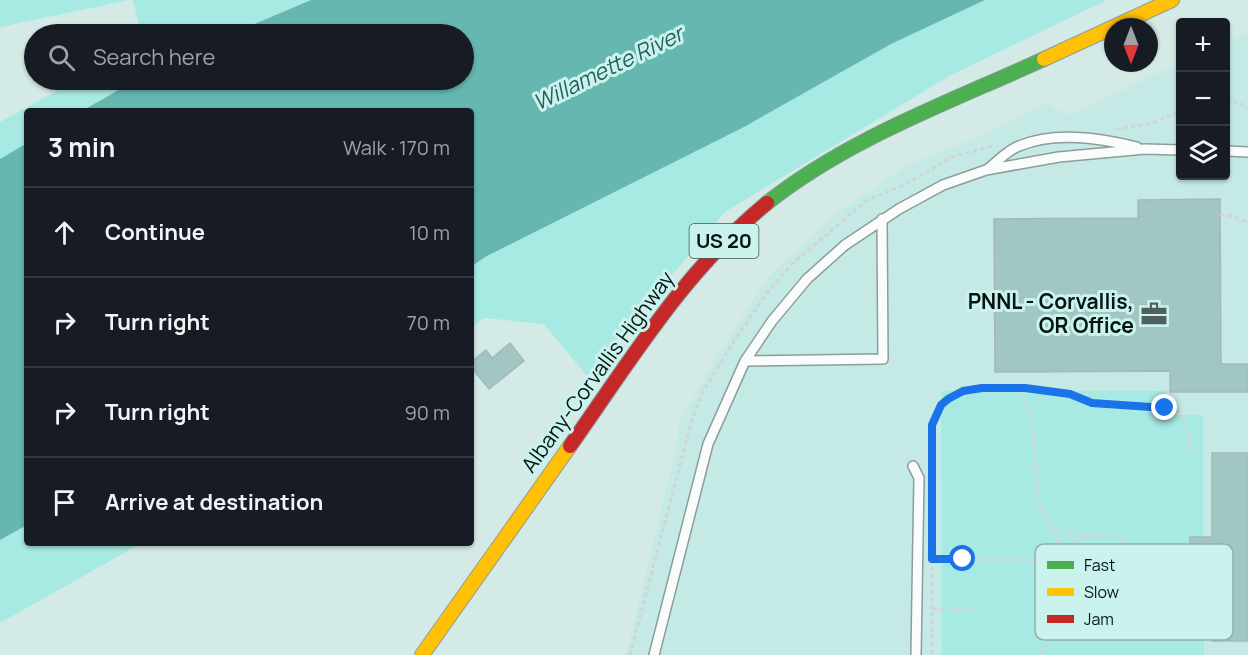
<!DOCTYPE html>
<meta charset="utf-8">
<style>
body{margin:0;font-family:Manrope,sans-serif;background:#242831;color:#f1f3f6}
.controls{position:absolute;right:18px;top:18px;display:grid;overflow:hidden;border-radius:6px;box-shadow:0 2px 4px #0004}
.controls button{width:54px;height:54px;display:grid;place-items:center;padding:0;border:0;border-bottom:2px solid #363941;background:#171b24;color:#f1f3f6;font:30px sans-serif}
.compass{position:absolute;left:1104px;top:18px;width:54px;height:54px;border-radius:50%;background:#171b24;box-shadow:0 2px 4px #0004;rotate:180deg}
.stop{position:absolute;width:18px;height:18px;margin:-14px;border:4px solid #1a73e8;border-radius:50%;background:#fff}
.stop.end{background:#1a73e8;border-color:#fff;box-shadow:0 2px 6px #0008}
.list{margin:0;padding:0;list-style:none}
h2{display:flex;justify-content:space-between;align-items:center;height:78px;margin:0;padding:0 24px;font-size:26px}
h2 small{font-size:20px;font-weight:400;color:#9ea1a6}
.list li{display:grid;grid-template-columns:39px 1fr auto;gap:18px;align-items:center;box-sizing:border-box;height:90px;padding:0 24px;border-top:2px solid #363941}
.list b{display:block;font-size:22px;white-space:nowrap}
.list em{font-size:20px;font-style:normal;color:#9ea1a6}
.icon{flex:none;width:33px;height:33px;fill:none;stroke:currentColor;stroke-width:2;stroke-linecap:round;stroke-linejoin:round}
.map{position:relative;flex:none;width:1248px;height:655px;overflow:hidden}
.search{position:absolute;background:#171b24;box-shadow:0 2px 4px #0004;left:24px;top:24px;width:450px;height:66px;display:flex;align-items:center;gap:15px;box-sizing:border-box;padding:0 21px;border-radius:33px;color:#9ea1a6;font-size:22px}
.panel{position:absolute;background:#171b24;box-shadow:0 2px 4px #0004;left:24px;top:108px;width:450px;height:438px;border-radius:6px}
.map>svg:first-child{display:block}
</style>
<div class="map">
<svg width="1248" height="655" viewBox="0 0 1248 655">
<rect width="100%" height="100%" fill="#d4eae7"/>
<path fill="#c5eae5" d="M1248 31V655H626L677 444 680 421 723 347 768 277 838 212 906 166 973 139 1046 103 1068 115 1180 63V176H1226V42Z"/>
<path fill="#a7e9e3" d="M0 0H129L0 27Z
M133 0H311L231 34H141Z
M985 0H1107L949 76 725 212 587 376 544 324 484 318 471 328V267L485 257 744 127 891 44Z
M76 80H136L82 111H27V143L0 159V122Z
M941 391H1165V415H1203L1204 655H942Z
M27 525V543H142L0 623V540Z"/>
<path fill="#65b7b0" d="M311 0H985L891 44 744 127 485 257 471 267V111H82L136 80H464V34H231Z
M27 143V525L0 540V159Z"/>
<path fill="#a1c6c3" stroke="#a7b9b7" stroke-width="1.5" d="M1220 199 1221 364H1248V392H1170V371L995 372 994 219 1138 218V200Z
M510 343 524 361 489 389 471 367V362L486 350 492 358Z
M1212 453H1248V641H1212V559H1190V537H1212Z"/>
<g fill="none" stroke-linecap="round" stroke-linejoin="round">
<g stroke="#8c9d9b" stroke-width="12">
<path id="lane" d="M1226 151 1248 152
M989 168C998 161 1008 150 1019 146 1055 131 1100 138 1137 147
M745 361 883 359 882 219
M913 466 919 478 916 655
M654 655 708 444 745 361 772 321 807 279 845 245 899 209 943 185 986 170 1059 157 1145 149 1180 150"/>
</g>
<g stroke="#8c9d9b" stroke-width="16">
<path id="fast" d="M767 203C849 138 950 102 1044 59"/>
</g>
<g stroke="#8c9d9b" stroke-width="16">
<path id="slow" d="M1044 59 1172 0
M422 655 570 446"/>
</g>
<g stroke="#8c9d9b" stroke-width="16">
<path id="jam" d="M570 446C630 361 685 270 767 203"/>
</g>
<path stroke="#cfd5d4" stroke-width="3" stroke-dasharray="4.5 3" stroke-linecap="butt" d="M1226 100 1242 104 1248 108
M1116 129 1150 124 1180 112
M1220 215 1233 216 1248 223
M932 476C932 461 929 440 932 426 932 423 934 421 936 418 940 411 941 404 947 399 973 379 1038 388 1068 394 1077 396 1085 402 1093 403 1115 408 1158 401 1175 410 1190 419 1189 442 1189 456
M932 522V655
M1054 528 1078 535 1111 536 1146 552H1182
M932 559 1038 560 1062 556 1059 540 1043 513 1038 496 1032 421 1020 388
M932 609H974
M630 655 691 423 701 395 734 341 768 292 792 264 866 201 904 185 954 156 994 146
M1041 655C1054 637 1057 614 1058 592 1058 581 1057 570 1061 559 1064 550 1079 539 1089 536"/>
<use href="#lane" stroke="#f9fcfb" stroke-width="9"/>
<use href="#fast" stroke="#4caf50" stroke-width="14"/>
<use href="#slow" stroke="#ffc107" stroke-width="14"/>
<use href="#jam" stroke="#c62828" stroke-width="14"/>
</g>
<g fill="none" stroke-linecap="round" stroke-linejoin="round">
<path stroke="#1a73e8" stroke-width="8" d="M963 559H932V425L941 405 948 399 963 391 982 388H1025L1070 394 1092 403 1165 408"/>
</g>
<defs>
<g id="office-bare" transform="scale(2.07)"><path d="M-6-3h4V-5.5h4V-3h4V5H-6ZM-1-4.5V-3h2v-1.5ZM-6 0V1H6V0Z" fill="#4e5f5d" stroke="#cbf3ee" stroke-width="2.5" paint-order="stroke"/></g>
</defs>
<g fill-rule="evenodd">
<use href="#office-bare" x="1154" y="314"/>
</g>
<g text-anchor="middle" stroke-width="6" stroke-linejoin="round" paint-order="stroke">
<rect fill="#cbf3ee" stroke="#415754" stroke-width="1.5" x="689.5" y="224" width="69" height="34" rx="4.5"/>
<g font-size="20" font-weight="bold" fill="#061412">
<text x="724" y="248">US 20</text>
</g>
<g font-size="21" font-weight="bold" fill="#061412" stroke="#cbf3ee" text-anchor="end">
<text x="1134" y="309">PNNL - Corvallis,<tspan x="1134" dy="24">OR Office</tspan></text>
</g>
<g font-size="21" fill="#061412" stroke="#cbf3ee">
<text transform="translate(598 372) rotate(-54)" y="7">Albany-Corvallis Highway</text>
</g>
<g font-size="22" font-style="italic" fill="#26605b" stroke="#cbf3ee">
<text transform="translate(608 68) rotate(-26)" y="8">Willamette River</text>
</g>
</g>
<rect x="1035" y="544" width="198" height="96" rx="9" fill="#cbf3ee" stroke="#90b0ac" stroke-width="1.5"/>
<rect x="1047" y="561" width="27" height="8" fill="#4caf50"/>
<rect x="1047" y="588" width="27" height="8" fill="#ffc107"/>
<rect x="1047" y="615" width="27" height="8" fill="#c62828"/>
<g font-size="16" fill="#061412">
<text x="1084" y="571">Fast</text>
<text x="1084" y="598">Slow</text>
<text x="1084" y="625">Jam</text>
</g>
</svg>
<div class="controls">
<button>+</button>
<button>−</button>
<button><svg class="icon" aria-label="layers" viewBox="0 0 24 24"><path d="M12 4l9 5-9 5-9-5zM3 14l9 5 9-5"/></svg></button>
</div>
<svg class="compass" viewBox="-18 -18 36 36"><path d="M0-13l5 13h-10z" fill="#e53935"/><path d="M0 13l5-13h-10z" fill="#9ea1a6"/></svg>
<div class="stop" style="left:963px;top:559px"></div>
<div class="stop end" style="left:1165px;top:408px"></div>
<div class="search"><svg class="icon" aria-label="search" viewBox="0 0 24 24"><circle cx="10" cy="10" r="6"/><path d="M15 15l6 6"/></svg>Search here</div>
<section class="panel">
<h2>3 min<small>Walk · 170 m</small></h2>
<ul class="list">
<li><svg class="icon" aria-label="ahead" viewBox="0 0 24 24"><path d="M12 20V5M6 11l6-6 6 6"/></svg><div><b>Continue</b></div><em>10 m</em></li>
<li><svg class="icon" aria-label="right" viewBox="0 0 24 24"><path d="M7 20v-9h11M14 6l5 5-5 5"/></svg><div><b>Turn right</b></div><em>70 m</em></li>
<li><svg class="icon" aria-label="right" viewBox="0 0 24 24"><path d="M7 20v-9h11M14 6l5 5-5 5"/></svg><div><b>Turn right</b></div><em>90 m</em></li>
<li><svg class="icon" aria-label="arrive" viewBox="0 0 24 24"><path d="M6 21V4h12l-3 4 3 4H6"/></svg><div><b>Arrive at destination</b></div></li>
</ul>
</section>
</div>
